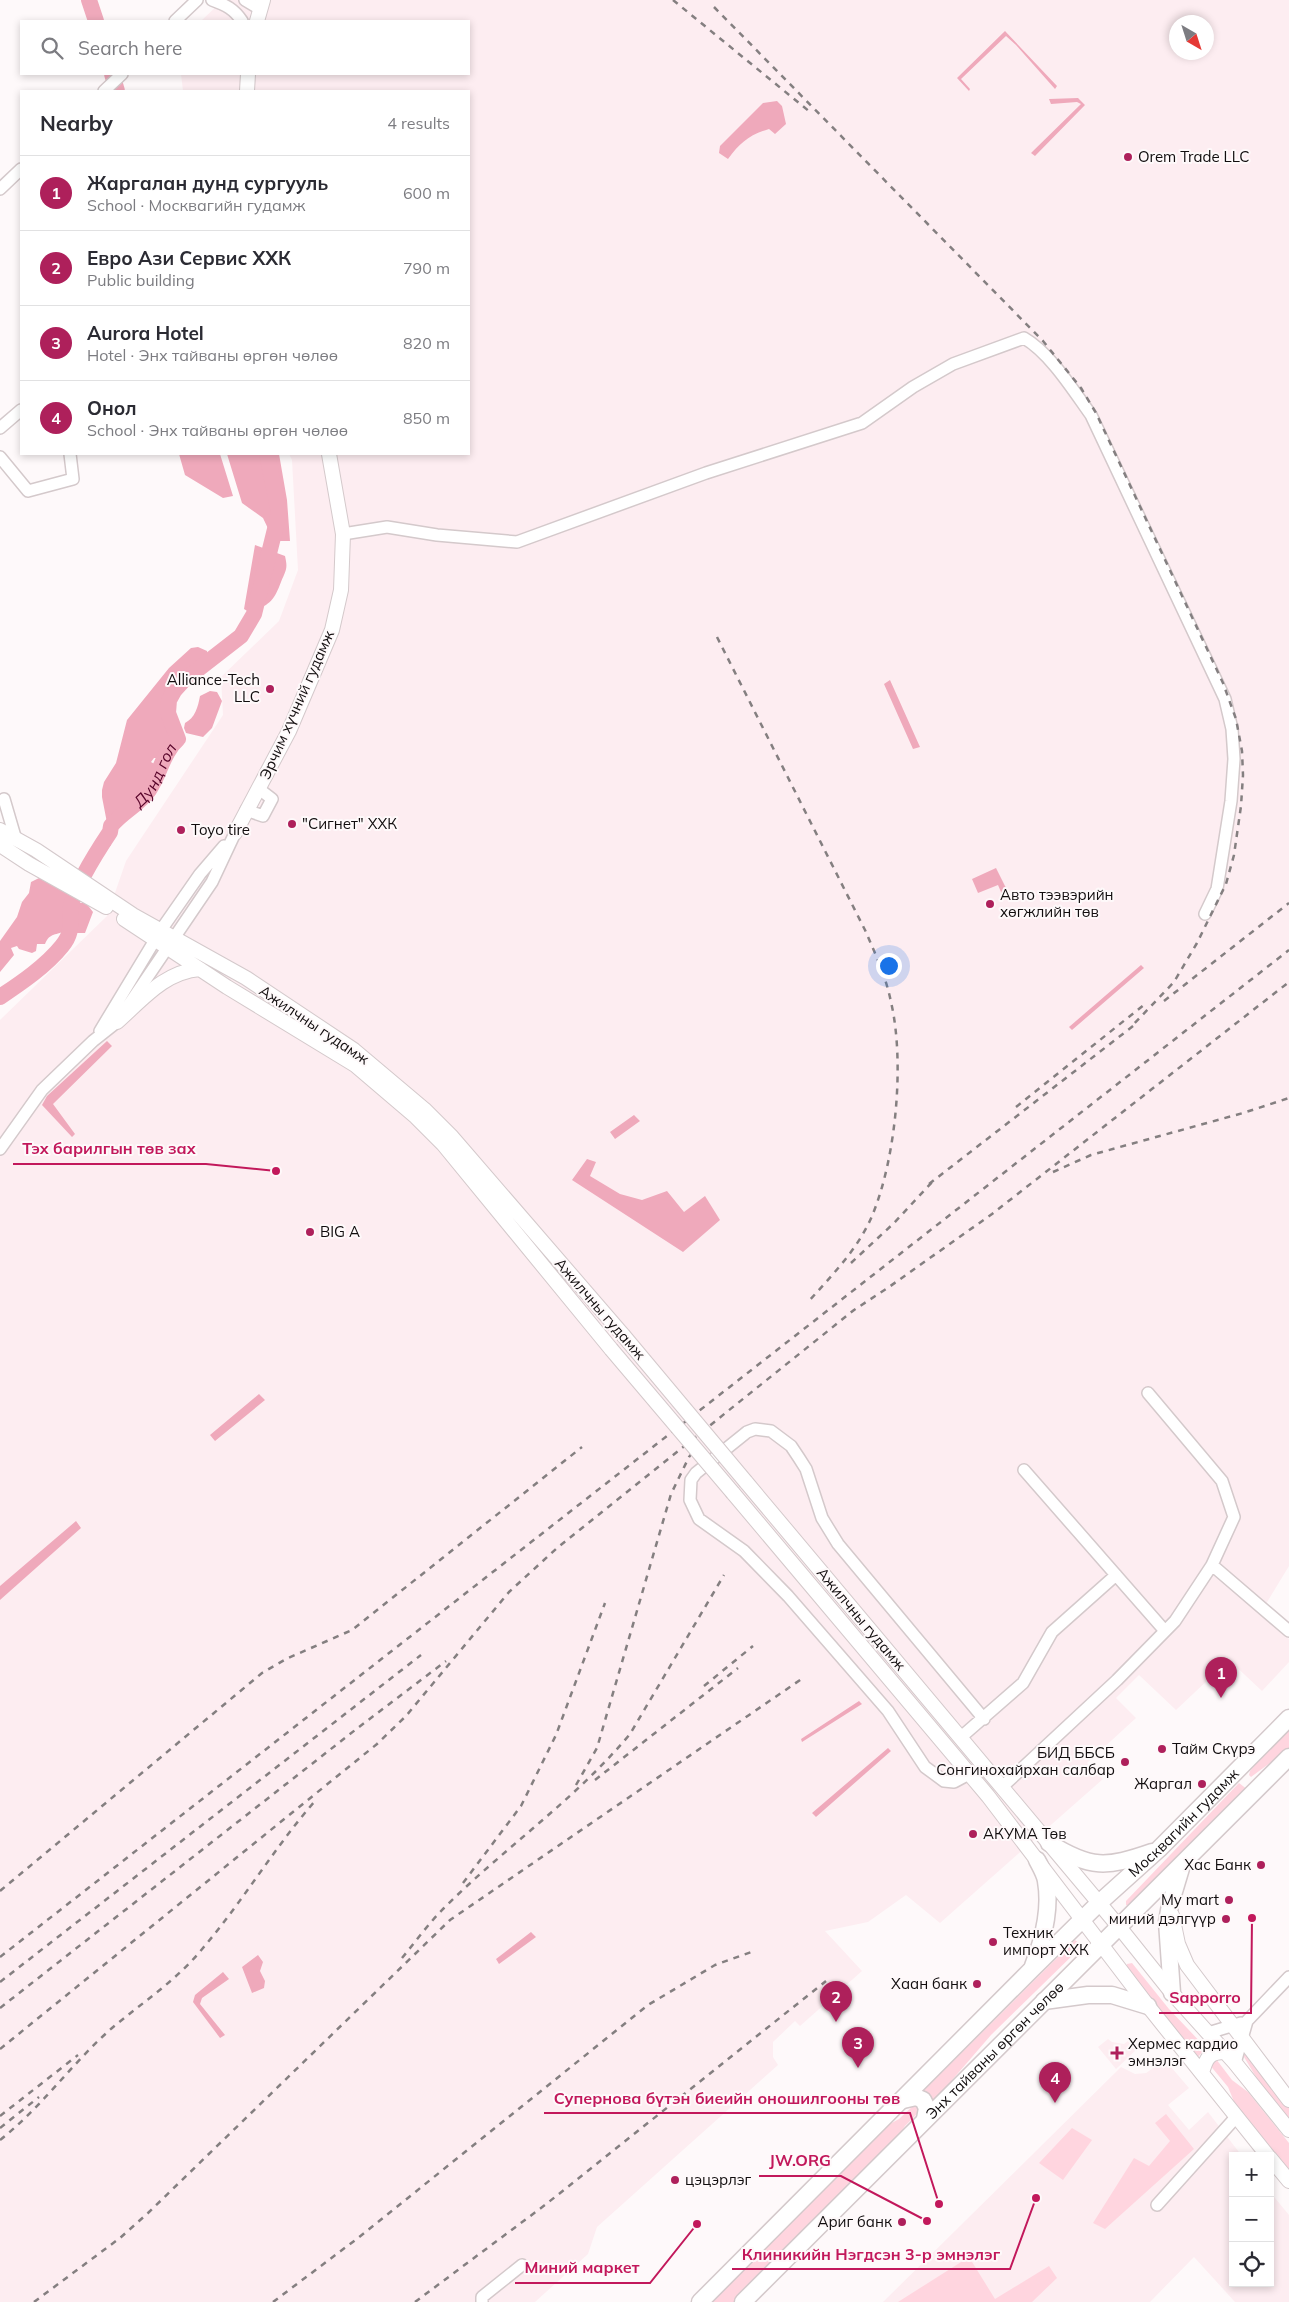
<!DOCTYPE html>
<meta charset="utf-8">
<style>
body{margin:0;font-family:Mulish,sans-serif;background:#f2f2f3;color:#2b2b33}
.controls{position:absolute;right:15px;bottom:15px;display:grid;overflow:hidden;border-radius:0px;box-shadow:0 2px 8px #0003}
.controls button{width:45px;height:45px;display:grid;place-items:center;padding:0;border:0;border-bottom:1px solid #e1e1e2;background:#fff;color:#2b2b33;font:25px sans-serif}
.compass{position:absolute;left:1169px;top:15px;width:45px;height:45px;border-radius:50%;background:#fff;box-shadow:0 2px 8px #0003;rotate:141deg}
.you{position:absolute;left:888px;top:965px;width:18px;height:18px;margin:-12px;border:4px solid #fff;border-radius:50%;background:#1a73e8;box-shadow:0 0 0 8px #1a73e833}
.badge{display:grid;place-items:center;width:32px;height:32px;border-radius:50%;background:#ae205b;color:#fff;font-size:16px;font-weight:700}
.pin{position:absolute;translate:-50% -41px;filter:drop-shadow(0 1px 2px #0008)}
.pin::after{content:'';position:absolute;top:26px;width:18px;height:15px;background:inherit;clip-path:polygon(0 0,100% 0,50% 100%)}
.list{margin:0;padding:0;list-style:none}
h2{display:flex;justify-content:space-between;align-items:center;height:65px;margin:0;padding:0 20px;font-size:21px}
h2 small{font-size:16px;font-weight:400;color:#7c7c81}
.list li{display:grid;grid-template-columns:32px 1fr auto;gap:15px;align-items:center;box-sizing:border-box;height:75px;padding:0 20px;border-top:1px solid #e1e1e2}
.list b{display:block;font-size:19px;white-space:nowrap}
.list p{margin:0;font-size:16px;white-space:nowrap;color:#7c7c81}
.list em{font-size:16px;font-style:normal;color:#7c7c81}
.icon{flex:none;width:28px;height:28px;fill:none;stroke:currentColor;stroke-width:2;stroke-linecap:round;stroke-linejoin:round}
.map{position:relative;flex:none;width:1289px;height:2302px;overflow:hidden}
.search{position:absolute;background:#fff;box-shadow:0 2px 8px #0003;left:20px;top:20px;width:450px;height:55px;display:flex;align-items:center;gap:12px;box-sizing:border-box;padding:0 18px;border-radius:0px;color:#7c7c81;font-size:19px}
.panel{position:absolute;background:#fff;box-shadow:0 2px 8px #0003;left:20px;top:90px;width:450px;height:365px;border-radius:0px}
.map>svg:first-child{display:block}
</style>
<div class="map">
<svg width="1289" height="2302" viewBox="0 0 1289 2302">
<rect width="100%" height="100%" fill="#fef9fa"/>
<path fill="#fdedf1" fill-rule="evenodd" d="M223 0H1289V1566L1261 1612 1289 1639V1662L1262 1691 1229 1660 1176 1710 1139 1675 1116 1698 1136 1718 1087 1763 1103 1779 940 1923 906 1895 868 1922 825 1931 862 1971 800 2026 795 2021 773 2042V2057L778 2065 597 2227 588 2254 535 2302H0V1020L107 916 126 861 223 715 221 677 279 621 298 570 292 460 289 454H469V91H183L181 74H469V21H201ZM1176 22H1206V52H1176Z
M1108 2039 1112 2042 1124 2044 1128 2041 1136 2050 1116 2069 1098 2047Z
M1165 2060 1189 2088 1168 2105 1189 2130 1208 2112 1242 2156H1233V2283H1270V2192L1289 2215V2302H1235L1194 2257 1150 2302H883L1121 2067 1135 2074 1146 2073Z"/>
<path fill="#ffd5df" d="M1289 1726V1749L1251 1777 1249 1775 1250 1771Z
M1239 1783 1248 1790 1128 1906 1126 1905V1901Z
M1075 1940 1081 1945 1079 1949 991 2035 934 2101H931L921 2093Z
M1132 1963 1169 2009 1206 2048 1198 2057 1127 1969V1964Z
M1244 2051H1246L1289 2108V2123L1262 2087 1244 2057Z
M1216 2059 1232 2080 1248 2092 1289 2143V2171L1235 2104 1228 2087 1209 2064Z
M915 2104 921 2110 905 2126 894 2143 734 2302H709L886 2126 899 2119Z
M1166 2114 1194 2149 1105 2229 1093 2223 1134 2158 1149 2166 1170 2141 1155 2123Z
M1072 2128 1092 2140 1063 2180 1039 2163Z
M969 2257 995 2299 1049 2266 1057 2278 1032 2302H898Z"/>
<path fill="#efa9bb" d="M1005 31 1057 86 1055 89 1016 45 1006 36 961 79 970 89 969 91 957 78Z
M1078 98 1085 105 1035 156 1031 153 1081 104 1077 102 1051 104 1049 99Z
M777 101 782 106 786 124 775 134 769 129C749 135 740 143 728 159L719 153 720 146 763 103Z
M179 454H220L233 496 223 498 185 475Z
M227 454H279L287 500 290 541H274L263 518 242 503Z
M255 545 285 556C288 569 286 570 281 582 274 601 269 606 249 612L244 609Z
M198 647 207 651 208 666C202 673 195 675 188 680 164 698 171 716 182 740 175 749 166 759 154 758L151 762 156 765V770L148 777 147 789 118 810C117 822 120 830 110 839L111 845 102 855V842L106 835 104 832 108 828 102 797V790L104 782 116 763 127 720 169 668 191 648Z
M890 680 920 747 913 749 884 684Z
M210 691 217 692 222 701 212 728 203 737 186 733 184 728 185 723C195 718 198 707 200 696Z
M996 868 1010 896 1004 899 998 885 978 893 972 879Z
M43 876 69 894 65 910 68 916 67 930C56 936 50 932 45 944H37L36 951 32 953 19 949 17 946 11 948 14 955 0 972V941L17 917 22 902 29 893 31 882Z
M80 903H86L93 912 85 933H75L74 906Z
M1141 965 1144 968 1072 1030 1069 1027Z
M107 1041 112 1046 53 1104 75 1134 72 1137 42 1105 47 1096Z
M634 1115 640 1121 615 1139 610 1132Z
M587 1159 596 1162 590 1176 620 1194 642 1200 667 1191 684 1212 705 1196 720 1220 683 1252 572 1180Z
M259 1394 265 1400 215 1441 210 1435Z
M76 1521 81 1528 0 1600V1586Z
M859 1701 862 1704 802 1742 801 1739Z
M888 1748 891 1751 816 1817 812 1813Z
M531 1932 536 1937 499 1964 496 1959Z
M258 1955 263 1962 260 1971 265 1981 264 1988 252 1993 242 1967Z
M223 1972 229 1979 202 1998 200 2004 225 2035 220 2038 193 2002 195 1995Z"/>
<g fill="none" stroke-linecap="round" stroke-linejoin="round">
<g stroke="#efa9bb" stroke-width="16">
<path d="M89 0 96 21"/>
<path d="M112 74 117 91"/>
<path id="s1" d="M0 997C21 983 46 966 62 946 75 930 68 922 71 906 76 885 98 850 110 832L111 826C122 812 139 805 149 790 160 774 163 752 178 739L168 713 169 700 174 691 183 681 241 636 254 614 279 513 267 454"/>
</g>
<g stroke="#d4c9cb" stroke-width="14">
<path id="minor" d="M212 0C226 5 234 9 242 21
M245 0 260 9
M175 21 197 0
M104 91 122 74
M0 189 21 169
M0 428 21 410
M0 457 28 491 73 479 70 454
M343 534 387 527 437 535 517 542 706 473 862 423 913 387 953 364 1024 338C1050 353 1073 390 1091 415L1225 699 1232 729 1234 759 1231 801 1217 889 1205 914
M4 799 16 840
M246 810 263 816 272 799 259 789
M100 1031 161 930 200 874 224 846
M0 1149 42 1090 93 1041 117 1022 212 882 235 833
M1148 1393 1222 1481 1234 1517 1212 1565
M1024 1470 1165 1631
M960 1738 1023 1683 1052 1632 1116 1575
M969 1774 954 1782 944 1781 925 1767 888 1711 788 1596 744 1551 699 1519 690 1500 691 1480 696 1473 747 1432 755 1429 771 1431 791 1446 799 1458 806 1469 822 1518 838 1544 984 1719
M1002 1787 1117 1680 1175 1621 1212 1565 1289 1631
M1208 2033 1241 2023
M1235 2063 1247 2021 1289 1977
M1157 2205 1237 2116
M482 2302V2297L522 2265"/>
</g>
<g stroke="#d4c9cb" stroke-width="16">
<path id="major" d="M257 21 263 0
M247 91 248 74
M0 830 36 850 133 915 246 978 354 1050 424 1109 452 1137 623 1335
M235 833 289 731 332 630 341 590 343 534 329 454
M0 845 29 864 106 907
M124 919 227 987 355 1065 416 1117 443 1144 611 1349
M117 1022C143 999 164 972 200 969
M746 1482 1120 1928 1172 1993 1235 2063 1289 2130
M733 1493 988 1796 1148 2006 1268 2156
M1172 1915 1178 1944 1187 1965 1289 2100
M1202 2073C1206 2058 1209 2052 1225 2052
M1270 2158 1289 2181"/>
</g>
<g stroke="#d4c9cb" stroke-width="19">
<g id="highway">
<path d="M1049 1843C1091 1869 1106 1868 1152 1852"/>
<path d="M1033 1966C1043 1940 1051 1909 1046 1881 1045 1874 1040 1866 1037 1860"/>
<path d="M1172 1993 1167 1922 1170 1905 1182 1865"/>
<path d="M1044 2001 1088 1995H1112L1148 2006"/>
<path d="M903 2100 916 2097 923 2100 927 2108 925 2119"/>
<path id="s2" d="M700 2302 1031 1970 1099 1903 1159 1849 1289 1718"/>
<path id="s3" d="M743 2302 1289 1757"/>
</g>
</g>
<use href="#minor" stroke="#fff" stroke-width="11"/>
<use href="#major" stroke="#fff" stroke-width="14"/>
<use href="#highway" stroke="#fff" stroke-width="16"/>
<path stroke="#847f80" stroke-width="2.5" stroke-dasharray="6 6" stroke-linecap="butt" d="M673 0 810 112
M714 7 1043 341 1081 388 1096 413 1223 683 1236 719 1242 751 1243 775 1241 806 1234 855 1226 884 1197 943 1174 982 1131 1027
M717 637 865 930C875 953 886 977 891 1002 905 1062 896 1159 872 1216 858 1249 832 1275 809 1301
M1164 1001 1289 903
M1016 1107 1145 1004
M1053 1172 1091 1155 1243 1113 1289 1098
M929 1184 1137 1023
M851 1263 894 1223 934 1180
M704 1686 753 1646
M595 1780 738 1668
M576 1785 597 1748 671 1494 689 1457 710 1431
M463 1883 521 1806 556 1735 605 1603
M0 1891 262 1673 286 1659 352 1630 582 1447
M0 1957 1289 950
M402 1958C416 1941 429 1923 444 1908 504 1848 575 1800 630 1734L724 1575
M0 1982 421 1655
M0 2008 359 1727 446 1661
M0 2049 377 1744 406 1716 509 1592 557 1548 854 1310 889 1287 992 1214 1289 982
M0 2116 78 2055
M0 2128 39 2097
M0 2140C42 2107 72 2063 112 2028 143 2002 177 1980 203 1948 243 1901 274 1848 315 1801
M34 2302 120 2238 148 2213 450 1920 803 1678
M273 2302 358 2238 648 2005 715 1965 754 1951
M415 2302 545 2205 826 1981"/>
<g stroke="#d4c9cb" stroke-width="16" stroke-linecap="butt">
<path id="major-bridge" d="M623 1335 746 1482
M611 1349 733 1493"/>
</g>
<use href="#major-bridge" stroke="#fff" stroke-width="14"/>
</g>
<g fill="#ae205b" stroke="#fef9fa" stroke-width="2">
<circle cx="1128" cy="157" r="5"/>
<circle cx="270" cy="689" r="5"/>
<circle cx="292" cy="824" r="5"/>
<circle cx="181" cy="830" r="5"/>
<circle cx="990" cy="904" r="5"/>
<circle cx="310" cy="1232" r="5"/>
<circle cx="1162" cy="1749" r="5"/>
<circle cx="1125" cy="1762" r="5"/>
<circle cx="1202" cy="1784" r="5"/>
<circle cx="973" cy="1834" r="5"/>
<circle cx="1261" cy="1865" r="5"/>
<circle cx="1229" cy="1900" r="5"/>
<circle cx="1226" cy="1919" r="5"/>
<circle cx="993" cy="1942" r="5"/>
<circle cx="977" cy="1984" r="5"/>
<path d="M1114.5 2045.5h5v5h5v5h-5v5h-5v-5h-5v-5h5z"/>
<circle cx="675" cy="2180" r="5"/>
<circle cx="902" cy="2222" r="5"/>
</g>
<g text-anchor="middle" stroke-width="4" stroke-linejoin="round" paint-order="stroke">
<g font-size="15" fill="#110d0e" stroke="#fef9fa" text-anchor="start">
<text x="1138" y="162">Orem Trade LLC</text>
<text x="260" y="685" text-anchor="end">Alliance-Tech<tspan x="260" dy="17">LLC</tspan></text>
<text x="302" y="829">"Сигнет" ХХК</text>
<text x="191" y="835">Toyo tire</text>
<text x="1000" y="900">Авто тээвэрийн<tspan x="1000" dy="17">хөгжлийн төв</tspan></text>
<text x="320" y="1237">BIG A</text>
<text x="1172" y="1754">Тайм Скүрэ</text>
<text x="1115" y="1758" text-anchor="end">БИД ББСБ<tspan x="1115" dy="17">Сонгинохайрхан салбар</tspan></text>
<text x="1192" y="1789" text-anchor="end">Жаргал</text>
<text x="983" y="1839">АКУМА Төв</text>
<text x="1251" y="1870" text-anchor="end">Хас Банк</text>
<text x="1219" y="1905" text-anchor="end">My mart</text>
<text x="1216" y="1924" text-anchor="end">миний дэлгүүр</text>
<text x="1003" y="1938">Техник<tspan x="1003" dy="17">импорт ХХК</tspan></text>
<text x="967" y="1989" text-anchor="end">Хаан банк</text>
<text x="1128" y="2049">Хермес кардио<tspan x="1128" dy="17">эмнэлэг</tspan></text>
<text x="685" y="2185">цэцэрлэг</text>
<text x="892" y="2227" text-anchor="end">Ариг банк</text>
</g>
<g font-size="15" fill="#110d0e" stroke="#fef9fa">
<text transform="translate(297 705) rotate(-66)" y="5">Эрчим хүчний гудамж</text>
<text transform="translate(314 1025) rotate(34)" y="5">Ажилчны гудамж</text>
<text transform="translate(600 1309) rotate(49)" y="5">Ажилчны гудамж</text>
<text transform="translate(861 1619) rotate(50)" y="5">Ажилчны гудамж</text>
<text dy="5" stroke="none"><textPath href="#s2" startOffset="681">Москвагийн гудамж</textPath></text>
<text dy="5" stroke="none"><textPath href="#s3" startOffset="356">Энх тайваны өргөн чөлөө</textPath></text>
</g>
<g font-size="16" font-style="italic" fill="#560228" stroke="#fef9fa">
<text dy="6" stroke="none"><textPath href="#s1" startOffset="281">Дунд гол</textPath></text>
</g>
</g>
<path fill="none" stroke="#c2185b" stroke-width="2" d="M276 1171L206 1164H13M1252 1918L1251 2013H1159M939 2204L910 2113H544M927 2221L841 2176H759M1036 2198L1010 2269H732M697 2224L650 2283H515"/>
<g fill="#c2185b" stroke="#fef9fa" stroke-width="2">
<circle cx="276" cy="1171" r="5"/>
<circle cx="1252" cy="1918" r="5"/>
<circle cx="939" cy="2204" r="5"/>
<circle cx="927" cy="2221" r="5"/>
<circle cx="1036" cy="2198" r="5"/>
<circle cx="697" cy="2224" r="5"/>
</g>
<g font-size="16" text-anchor="middle" font-weight="bold" fill="#c2185b" stroke="#fef9fa" stroke-width="4" stroke-linejoin="round" paint-order="stroke">
<text x="109" y="1154">Тэх барилгын төв зах</text>
<text x="1205" y="2003">Sapporro</text>
<text x="727" y="2104">Супернова бүтэн биеийн оношилгооны төв</text>
<text x="800" y="2166">JW.ORG</text>
<text x="871" y="2260">Клиникийн Нэгдсэн 3-р эмнэлэг</text>
<text x="582" y="2273">Миний маркет</text>
</g>
</svg>
<div class="controls">
<button>+</button>
<button>−</button>
<button><svg class="icon" aria-label="locate" viewBox="0 0 24 24"><circle cx="12" cy="12" r="6"/><path d="M12 2v4M12 18v4M2 12h4M18 12h4"/></svg></button>
</div>
<svg class="compass" viewBox="-18 -18 36 36"><path d="M0-13l5 13h-10z" fill="#e53935"/><path d="M0 13l5-13h-10z" fill="#7c7c81"/></svg>
<div class="you"></div>
<div class="pin badge" style="left:1221px;top:1698px">1</div>
<div class="pin badge" style="left:836px;top:2022px">2</div>
<div class="pin badge" style="left:858px;top:2068px">3</div>
<div class="pin badge" style="left:1055px;top:2103px">4</div>
<div class="search"><svg class="icon" aria-label="search" viewBox="0 0 24 24"><circle cx="10" cy="10" r="6"/><path d="M15 15l6 6"/></svg>Search here</div>
<section class="panel">
<h2>Nearby<small>4 results</small></h2>
<ul class="list">
<li><span class="badge">1</span><div><b>Жаргалан дунд сургууль</b><p>School · Москвагийн гудамж</p></div><em>600 m</em></li>
<li><span class="badge">2</span><div><b>Евро Ази Сервис ХХК</b><p>Public building</p></div><em>790 m</em></li>
<li><span class="badge">3</span><div><b>Aurora Hotel</b><p>Hotel · Энх тайваны өргөн чөлөө</p></div><em>820 m</em></li>
<li><span class="badge">4</span><div><b>Онол</b><p>School · Энх тайваны өргөн чөлөө</p></div><em>850 m</em></li>
</ul>
</section>
</div>
